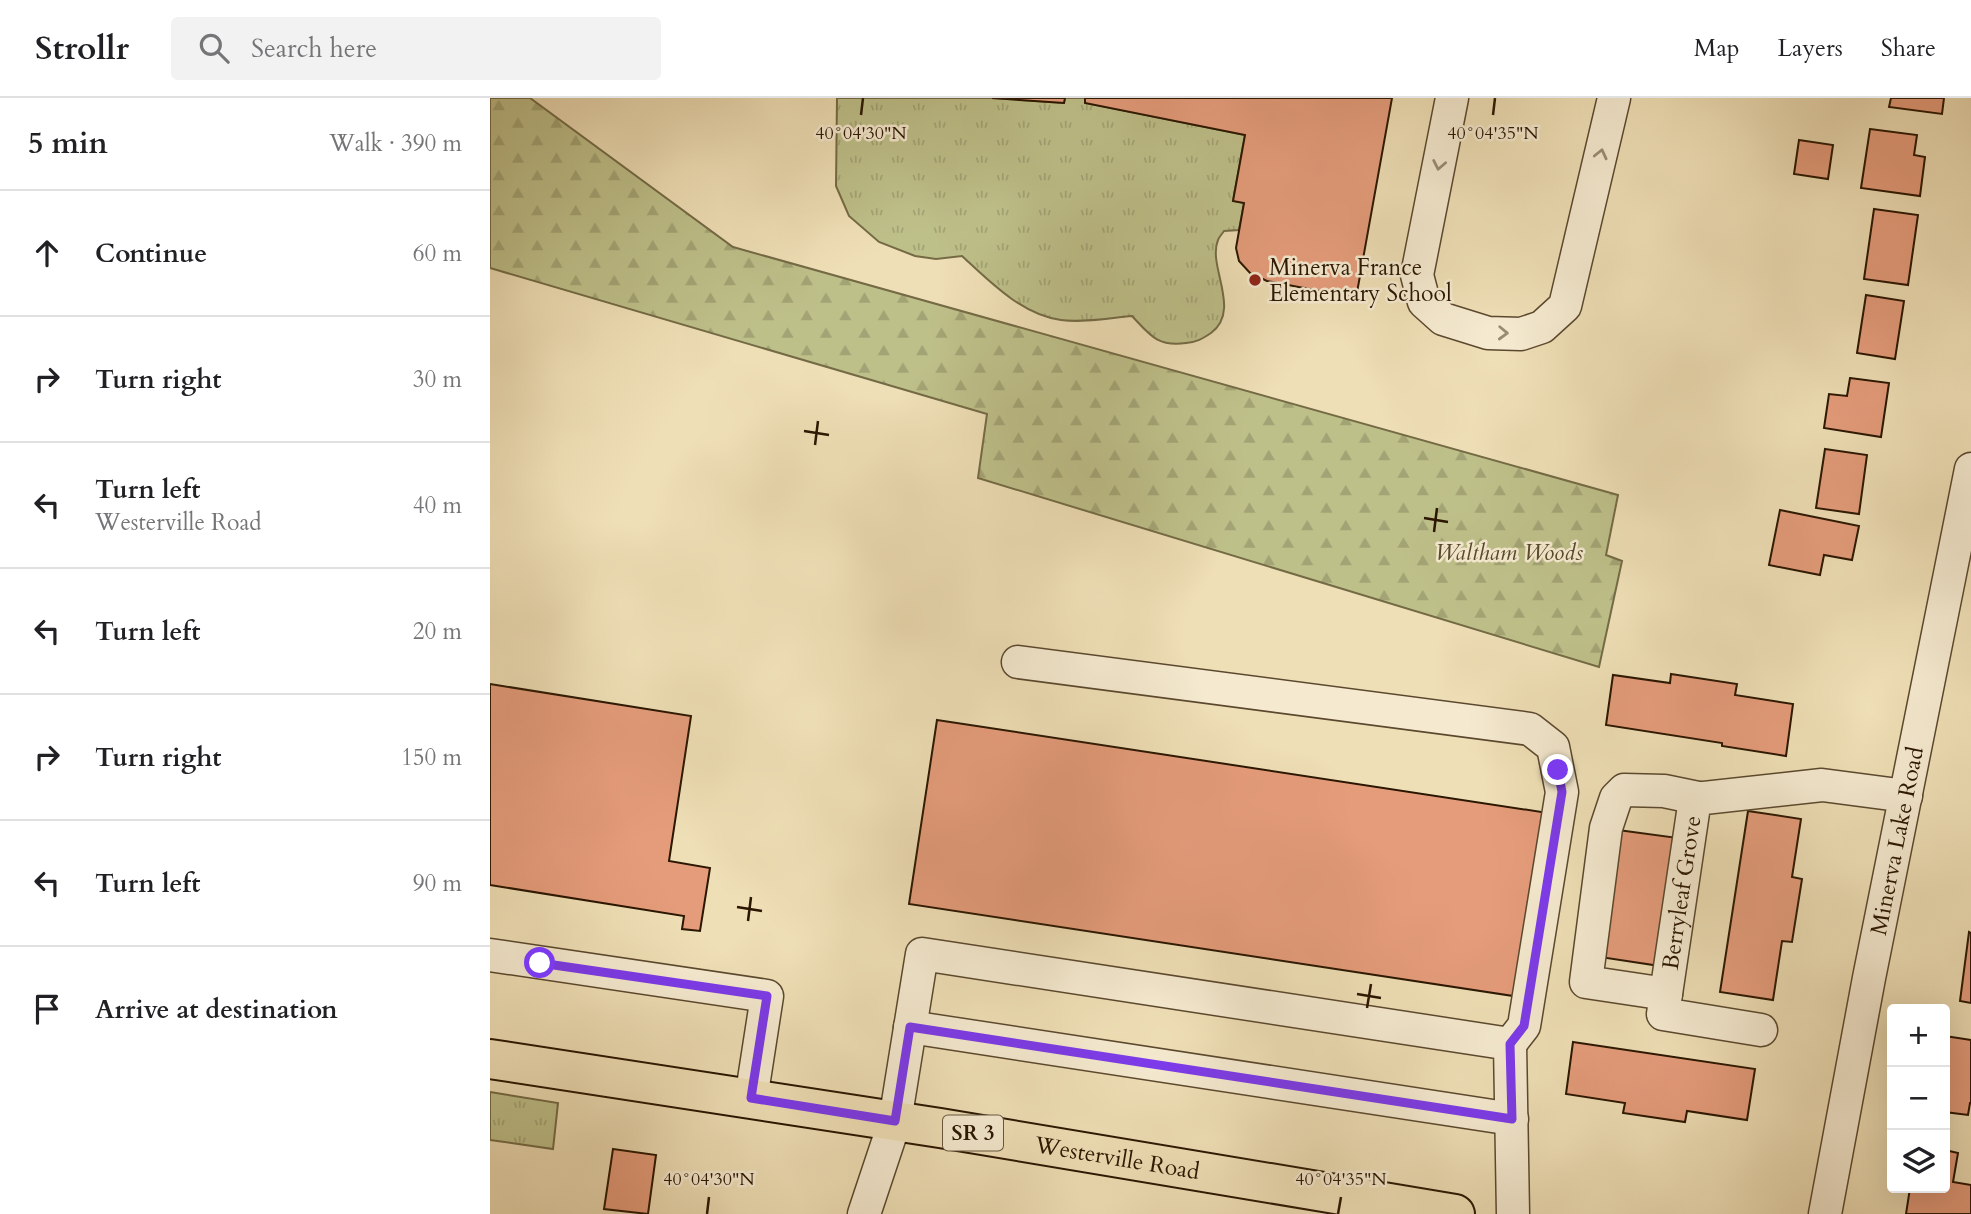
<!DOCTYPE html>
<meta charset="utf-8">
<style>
body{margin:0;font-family:Cardo,serif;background:#f2f2f2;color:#202124}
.controls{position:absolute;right:21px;bottom:21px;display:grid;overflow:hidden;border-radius:7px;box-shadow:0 7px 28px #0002}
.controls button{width:63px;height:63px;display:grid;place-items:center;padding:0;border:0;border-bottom:2px solid #e0e0e0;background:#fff;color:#202124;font:35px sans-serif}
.stop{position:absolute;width:21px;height:21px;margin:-16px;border:5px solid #7c3aed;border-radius:50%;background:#fff}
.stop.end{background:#7c3aed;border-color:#fff;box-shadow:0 2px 7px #0008}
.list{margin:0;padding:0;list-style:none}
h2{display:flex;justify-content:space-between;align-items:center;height:91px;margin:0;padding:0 28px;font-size:30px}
h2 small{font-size:23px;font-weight:400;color:#757577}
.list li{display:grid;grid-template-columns:46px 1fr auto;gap:21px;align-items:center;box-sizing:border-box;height:126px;padding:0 28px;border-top:2px solid #e0e0e0}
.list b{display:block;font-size:26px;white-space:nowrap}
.list p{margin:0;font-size:23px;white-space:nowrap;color:#757577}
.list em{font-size:23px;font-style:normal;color:#757577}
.icon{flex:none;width:38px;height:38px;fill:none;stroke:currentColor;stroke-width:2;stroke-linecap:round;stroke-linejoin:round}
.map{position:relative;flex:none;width:1481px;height:1116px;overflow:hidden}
header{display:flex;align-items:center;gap:42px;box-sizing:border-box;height:98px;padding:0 35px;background:#fff;border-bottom:2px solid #e0e0e0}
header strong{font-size:33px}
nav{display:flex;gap:38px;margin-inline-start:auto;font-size:24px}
.search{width:490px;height:63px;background:#f2f2f2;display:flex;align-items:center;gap:18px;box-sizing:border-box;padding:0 24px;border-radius:7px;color:#757577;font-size:26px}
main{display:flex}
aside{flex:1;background:#fff}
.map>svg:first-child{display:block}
</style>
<header>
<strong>Strollr</strong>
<div class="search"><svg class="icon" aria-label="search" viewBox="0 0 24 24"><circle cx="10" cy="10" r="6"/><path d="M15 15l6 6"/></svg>Search here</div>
<nav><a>Map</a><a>Layers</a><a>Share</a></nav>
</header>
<main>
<aside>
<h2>5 min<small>Walk · 390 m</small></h2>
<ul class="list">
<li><svg class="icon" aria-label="ahead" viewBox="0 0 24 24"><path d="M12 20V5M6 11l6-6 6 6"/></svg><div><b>Continue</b></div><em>60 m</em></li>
<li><svg class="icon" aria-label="right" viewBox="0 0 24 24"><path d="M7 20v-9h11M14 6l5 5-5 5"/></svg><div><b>Turn right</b></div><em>30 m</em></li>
<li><svg class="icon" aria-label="left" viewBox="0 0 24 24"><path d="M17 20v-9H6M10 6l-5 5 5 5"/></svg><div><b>Turn left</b><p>Westerville Road</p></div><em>40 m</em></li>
<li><svg class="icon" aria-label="left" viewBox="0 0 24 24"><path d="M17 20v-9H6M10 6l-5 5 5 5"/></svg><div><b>Turn left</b></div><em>20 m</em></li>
<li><svg class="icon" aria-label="right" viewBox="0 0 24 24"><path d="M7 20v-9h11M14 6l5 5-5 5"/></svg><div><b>Turn right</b></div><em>150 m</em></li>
<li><svg class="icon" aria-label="left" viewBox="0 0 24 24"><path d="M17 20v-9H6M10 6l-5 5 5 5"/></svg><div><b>Turn left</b></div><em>90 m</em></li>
<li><svg class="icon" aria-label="arrive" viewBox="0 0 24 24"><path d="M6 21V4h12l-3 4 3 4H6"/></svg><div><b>Arrive at destination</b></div></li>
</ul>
</aside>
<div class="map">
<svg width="1481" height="1116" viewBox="0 0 1481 1116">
<defs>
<pattern id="grass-tufts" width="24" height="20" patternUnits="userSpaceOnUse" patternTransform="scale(1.75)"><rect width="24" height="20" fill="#bec08a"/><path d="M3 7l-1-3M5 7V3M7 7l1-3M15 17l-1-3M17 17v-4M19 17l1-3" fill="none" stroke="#a3a475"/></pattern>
<pattern id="forest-firs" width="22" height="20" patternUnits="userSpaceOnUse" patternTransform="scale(1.75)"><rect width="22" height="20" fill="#bec08a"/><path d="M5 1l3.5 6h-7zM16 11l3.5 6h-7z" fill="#a3a475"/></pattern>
</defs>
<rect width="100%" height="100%" fill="#efdfb6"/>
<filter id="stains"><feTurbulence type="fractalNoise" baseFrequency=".00286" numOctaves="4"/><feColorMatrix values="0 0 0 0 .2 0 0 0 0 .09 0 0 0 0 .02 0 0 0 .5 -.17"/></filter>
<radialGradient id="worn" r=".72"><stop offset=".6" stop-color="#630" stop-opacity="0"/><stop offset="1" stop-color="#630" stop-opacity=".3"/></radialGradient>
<path fill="url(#grass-tufts)" stroke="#746b46" stroke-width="2" d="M347 0H502L574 5 575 0H595L596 5 755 37 743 103 754 105 749 132 734 133C732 136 729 139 728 142 717 168 752 212 721 235 712 241 707 244 696 245 667 249 660 237 642 218 619 220 594 225 571 222 532 217 499 183 472 158L446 161 425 158 389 144 359 118 346 88Z
M0 994 68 1005 63 1051 0 1042Z"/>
<path fill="url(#forest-firs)" stroke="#746b46" stroke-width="2" d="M0 0H40L243 149 1128 397 1116 457 1132 463 1109 569 488 380 497 316 0 170Z"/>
<path fill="#e59c7b" stroke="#2a1601" stroke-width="2" d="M502 0H575L574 5Z
M595 0H902L866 200 777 183 760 175 749 163 746 150 754 105 743 103 755 37 595 5Z
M1401 0H1454L1452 16 1399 9Z
M1380 31 1427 37 1424 57 1435 59 1430 98 1371 90Z
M1309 42 1343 47 1338 81 1304 76Z
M1384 111 1428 117 1418 187 1374 181Z
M1376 197 1414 203 1405 261 1367 255Z
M1360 280 1399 285 1391 339 1334 330 1339 296 1357 298Z
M1335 351 1377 357 1369 416 1326 410Z
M1290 412 1369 428 1362 462 1334 457 1330 477 1279 467Z
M1181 576 1247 586 1245 597 1303 606 1296 658 1232 648V645L1116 627 1123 577 1180 585Z
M0 586 201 618 179 763 220 770 210 833 192 831 194 818 0 787Z
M447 622 1058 715 1030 899 419 806Z
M1258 713 1311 721 1302 779 1312 781 1302 844 1292 843 1283 902 1230 894Z
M1128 732 1188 740 1170 868 1110 859Z
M1479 834 1481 835V905L1470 903Z
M1455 938 1481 942V1005H1480L1478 1017 1455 1014Z
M1083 944 1265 971 1257 1022 1197 1013 1195 1024 1133 1015 1135 1005 1076 996Z
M123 1051 166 1057 158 1116 114 1111Z
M1455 1052 1468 1055 1463 1084 1481 1087V1116H1416L1420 1090H1455Z"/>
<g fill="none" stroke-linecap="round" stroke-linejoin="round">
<g stroke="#5b482e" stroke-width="35">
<g id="minor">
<path d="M962 0 927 177 934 204 953 221 998 235 1031 236 1052 229 1075 208 1124 0"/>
<path d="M528 564 1040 631 1063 649 1072 694 1034 928 1020 946"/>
<path d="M0 857 277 898 261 1001"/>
<path d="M1176 896 1096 884 1116 730 1126 700 1134 692 1174 693 1208 700"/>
<path d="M420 929 1022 1021"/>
<path id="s1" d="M1271 932 1173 916 1205 701 1332 687 1416 698"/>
<path d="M374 1116 405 1023 432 856 1020 946 1023 1116"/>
<path id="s2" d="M1335 1116 1379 880 1481 371"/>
</g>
</g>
<g stroke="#2a1601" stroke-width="42">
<g id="major">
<path id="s3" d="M0 961 450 1030 965 1116"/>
</g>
</g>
<use href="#minor" stroke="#f5ead0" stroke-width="32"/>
<use href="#major" stroke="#efdfb6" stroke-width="38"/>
</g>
<defs><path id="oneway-chevron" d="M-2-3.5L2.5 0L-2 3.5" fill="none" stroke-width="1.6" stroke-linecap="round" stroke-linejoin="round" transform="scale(1.75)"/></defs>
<g stroke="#9a8b73">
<use href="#oneway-chevron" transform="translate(1111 56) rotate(-77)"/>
<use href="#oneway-chevron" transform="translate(949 67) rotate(101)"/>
<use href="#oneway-chevron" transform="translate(1013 235) rotate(2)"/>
</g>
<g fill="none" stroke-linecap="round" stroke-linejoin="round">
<path stroke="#7c3aed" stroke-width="9" d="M50 865 277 898 261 1000 405 1023 420 929 1022 1021 1020 946 1034 928 1072 694 1068 672"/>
</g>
<path fill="none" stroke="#2a1601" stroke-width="2.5" d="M371 17 373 0M1003 17 1005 0M314 333 339 337M325 347 328 323M934 420 958 424M944 434 947 410M247 809 272 813M258 823 261 799M867 896 891 900M877 910 881 886M217 1116 219 1099M848 1116 851 1099"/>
<circle fill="#8f2418" stroke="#f5ead0" stroke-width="2.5" cx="765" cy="182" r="7"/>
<g text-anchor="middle" stroke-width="5" stroke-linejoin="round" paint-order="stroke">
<rect fill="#f5ead0" stroke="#67563f" stroke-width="2" x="453" y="1017.5" width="60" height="35" rx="5"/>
<g font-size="21" font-weight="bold" fill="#2a1601">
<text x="483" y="1042">SR 3</text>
</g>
<g font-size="23" fill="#2a1601" stroke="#f5ead0" text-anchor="start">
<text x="779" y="177">Minerva France<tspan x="779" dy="26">Elementary School</tspan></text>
</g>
<g font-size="23" font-style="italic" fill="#56492a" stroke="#f5ead0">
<text x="1019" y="462">Waltham Woods</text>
</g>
<g font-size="23" fill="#2a1601" stroke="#f5ead0">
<text dy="8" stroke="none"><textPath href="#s2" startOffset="380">Minerva Lake Road</textPath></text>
<text dy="8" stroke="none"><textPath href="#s1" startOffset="222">Berryleaf Grove</textPath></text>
<text dy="8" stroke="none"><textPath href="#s3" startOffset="635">Westerville Road</textPath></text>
</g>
</g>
<g font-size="18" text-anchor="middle" fill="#2a1601" stroke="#f5ead0" stroke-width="5" stroke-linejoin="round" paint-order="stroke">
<text x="371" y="41">40°04'30"N</text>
<text x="1003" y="41">40°04'35"N</text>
<text x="219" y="1087">40°04'30"N</text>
<text x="851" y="1087">40°04'35"N</text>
</g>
<rect width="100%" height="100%" filter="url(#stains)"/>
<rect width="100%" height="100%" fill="url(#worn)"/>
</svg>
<div class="controls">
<button>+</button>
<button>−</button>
<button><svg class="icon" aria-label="layers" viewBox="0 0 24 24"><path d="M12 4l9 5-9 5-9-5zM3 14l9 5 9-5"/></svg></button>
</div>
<div class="stop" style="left:50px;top:865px"></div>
<div class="stop end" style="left:1068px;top:672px"></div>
</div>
</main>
